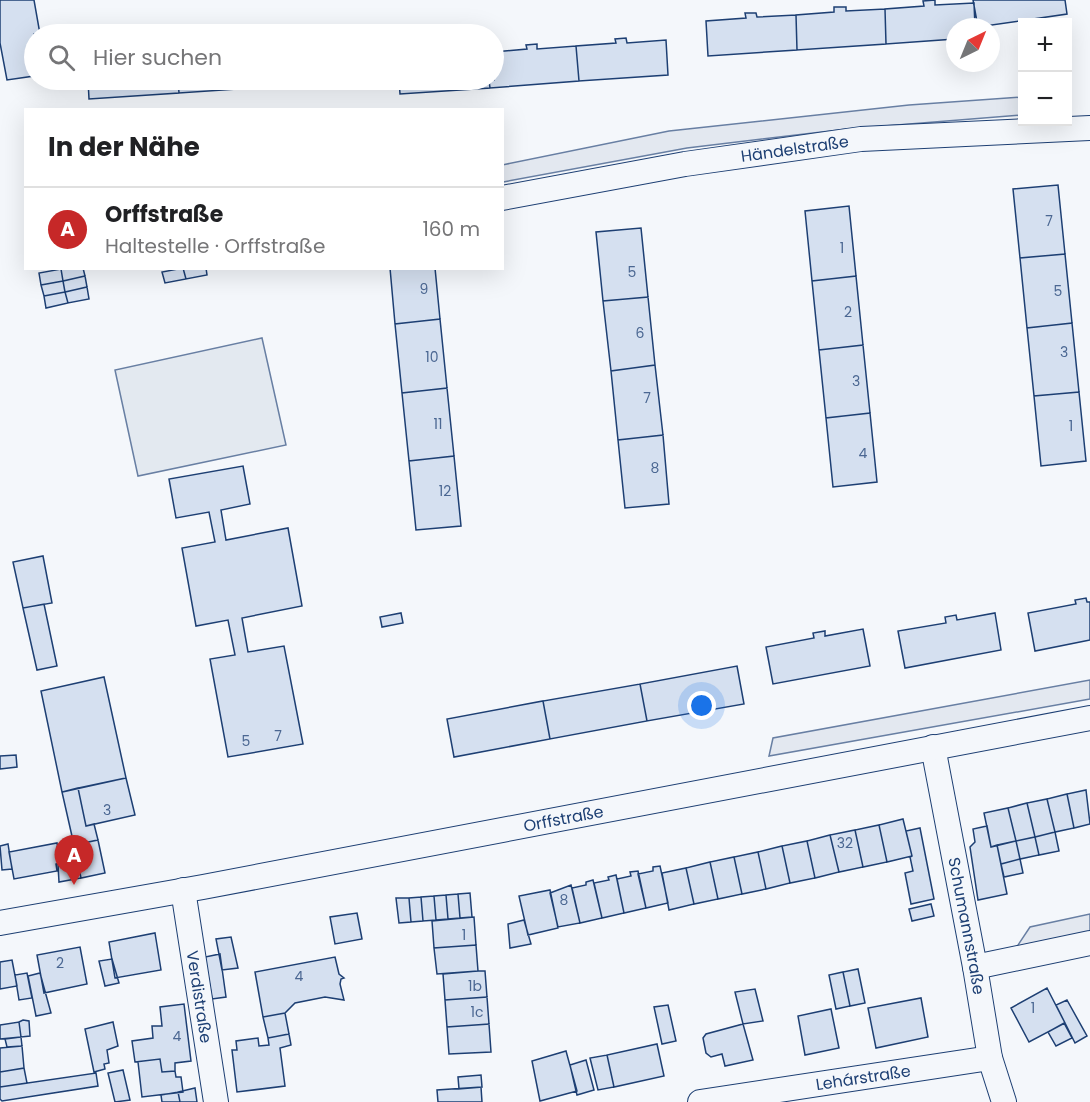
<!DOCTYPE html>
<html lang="de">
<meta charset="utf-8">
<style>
body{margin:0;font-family:Poppins,sans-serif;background:#f2f2f2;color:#202124}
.controls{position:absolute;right:18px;top:18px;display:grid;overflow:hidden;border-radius:0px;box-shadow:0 6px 24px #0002}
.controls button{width:54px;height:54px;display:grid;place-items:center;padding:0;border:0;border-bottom:2px solid #e0e0e0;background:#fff;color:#202124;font:30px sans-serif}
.compass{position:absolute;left:946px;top:18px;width:54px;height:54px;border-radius:50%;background:#fff;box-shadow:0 6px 24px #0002;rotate:43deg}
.you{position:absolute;left:702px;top:706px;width:21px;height:21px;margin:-15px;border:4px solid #fff;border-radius:50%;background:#1a73e8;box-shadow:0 0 0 9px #1a73e833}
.badge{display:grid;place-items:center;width:39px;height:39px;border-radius:50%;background:#c62828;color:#fff;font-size:20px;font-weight:700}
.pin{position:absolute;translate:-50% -50px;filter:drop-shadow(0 2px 3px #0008)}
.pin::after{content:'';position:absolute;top:32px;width:21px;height:18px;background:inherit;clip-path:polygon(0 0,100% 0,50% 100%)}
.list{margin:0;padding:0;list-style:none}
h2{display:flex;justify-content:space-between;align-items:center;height:78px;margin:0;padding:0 24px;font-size:26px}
h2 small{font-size:20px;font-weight:400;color:#757577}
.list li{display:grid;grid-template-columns:39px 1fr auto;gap:18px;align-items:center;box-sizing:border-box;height:84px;padding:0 24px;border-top:2px solid #e0e0e0}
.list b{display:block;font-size:22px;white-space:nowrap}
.list p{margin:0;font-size:20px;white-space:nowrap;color:#757577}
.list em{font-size:20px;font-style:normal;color:#757577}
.icon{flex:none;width:33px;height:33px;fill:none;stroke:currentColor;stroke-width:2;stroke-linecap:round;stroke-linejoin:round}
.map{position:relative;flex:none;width:1090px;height:1102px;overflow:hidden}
.search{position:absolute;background:#fff;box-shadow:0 6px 24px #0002;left:24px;top:24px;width:480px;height:66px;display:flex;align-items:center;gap:15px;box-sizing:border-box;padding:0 21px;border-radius:33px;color:#757577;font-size:22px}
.panel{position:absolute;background:#fff;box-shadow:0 6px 24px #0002;left:24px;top:108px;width:480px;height:162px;border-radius:0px}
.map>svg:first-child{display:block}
</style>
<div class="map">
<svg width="1090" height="1102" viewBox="0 0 1090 1102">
<rect width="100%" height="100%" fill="#f4f7fb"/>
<path fill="#e3e9f0" stroke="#687fa3" stroke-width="1.5" d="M262 338 286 445 138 476 115 370Z"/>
<path fill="#e3e8f0" stroke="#687fa3" stroke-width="1.5" d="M1022 97V115L847 129 687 148 503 182 502 165 669 131 909 105Z
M1090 680V699L769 756 773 738Z
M1090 914V934L1014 951 1030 927Z"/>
<path fill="#d5e0f0" stroke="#1d3f73" stroke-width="1.5" d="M0 0H34L40 34H34V76L7 80 0 43Z
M935 0V5L974 3 975 27H955V39L886 44 885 9 924 6 923 1Z
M973 0H1065L1067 14 978 27Z
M834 7H846V11L885 9 886 44 797 50 796 15 834 12Z
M745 13H756L757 17 796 15 797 50 708 56 706 21 746 18Z
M626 38 627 43 666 40 668 75 579 81 576 46 616 43 615 39Z
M537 44V49L576 46 579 81 490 88 489 80H494V52L527 49 526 45Z
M88 80H178L179 93 89 99Z
M178 80H268V87L179 93Z
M268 80H357L268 87Z
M399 80H489L490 88 400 94Z
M1058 185 1065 254 1020 258 1013 189Z
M849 206 856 276 812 281 805 211Z
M641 228 648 297 603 301 596 232Z
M1065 254 1072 323 1027 328 1020 258Z
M83 268 85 276 63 281 61 269Z
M183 268 186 279 165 283 162 272Z
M183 268H206L207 275 186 279Z
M390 268H435L440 319 395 324Z
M61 269 63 281 41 285 39 273Z
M85 276 87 287 65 292 63 281Z
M856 276 863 345 819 350 812 281Z
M63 281 65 292 44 296 41 285Z
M87 287 89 299 68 303 65 292Z
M65 292 68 303 46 308 44 296Z
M648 297 655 365 611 371 603 301Z
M440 319 447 388 402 393 395 324Z
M1072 323 1079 392 1034 396 1027 328Z
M863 345 870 413 826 418 819 350Z
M655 365 663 435 618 440 611 371Z
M447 388 454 456 409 461 402 393Z
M1079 392 1086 461 1041 466 1034 396Z
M870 413 877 482 833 487 826 418Z
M663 435 669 504 625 508 618 440Z
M454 456 461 526 416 530 409 461Z
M243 466 250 504 221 510 226 540 288 528 302 606 242 618 248 652 284 646 303 744 228 757 210 659 235 655 228 620 196 626 182 548 215 542 209 512 176 518 169 479Z
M43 556 52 603 23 608 13 562Z
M1086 598 1087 602H1090V640L1035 651 1028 613 1076 604 1075 600Z
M44 604 57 666 37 670 23 608Z
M401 613 403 623 382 627 380 617Z
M995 613 1001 650 905 668 898 631 946 623 945 617 956 615 957 620Z
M863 629 870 666 773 684 766 647 814 638 813 633 825 631V636Z
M737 666 744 704 647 721 640 684Z
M104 677 126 778 62 792 41 691Z
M640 684 647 721 550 739 543 701Z
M543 701 550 739 454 757 447 719Z
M16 755 17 767 0 769V756Z
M126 778 135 815 86 826 78 788Z
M78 788 86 826 94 824 98 840 74 845 62 792Z
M1086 790 1090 824 1074 828 1067 794Z
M1067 794 1074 828 1055 832 1047 799Z
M1047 799 1055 832 1035 837 1027 803Z
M1027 803 1035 837 1016 841 1008 808Z
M1008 808 1016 841 991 847 984 813Z
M903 819 912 856 887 862 879 825Z
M879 825 887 862 863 867 855 830Z
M987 826 991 847 997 845 1007 894 978 900 970 847 975 842 973 829Z
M920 828 934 899 911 904 905 873 913 871 910 857 912 856 906 831Z
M855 830 863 867 839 872 830 835Z
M1055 832 1059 851 1039 855 1035 837Z
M830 835 839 872 815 878 807 841Z
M1035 837 1039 855 1020 859 1016 841Z
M98 840 105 873 81 878 74 845Z
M807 841 815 878 790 883 782 846Z
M1016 841 1020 859 1001 864 997 845Z
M57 843 60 863 56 864 57 871 14 879 9 852Z
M8 844 12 869 2 870 0 846Z
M74 844 81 878 59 882 57 847Z
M782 846 790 883 766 889 758 852Z
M758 852 766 889 742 894 734 857Z
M734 857 742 894 718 899 710 862Z
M1020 859 1023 873 1004 877 1001 864Z
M710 862 718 899 694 904 686 868Z
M660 866 668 903 646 908 638 874 653 871V867Z
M686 868 694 904 669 910 662 873Z
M638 871 646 908 624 913 617 879 631 876 630 872Z
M616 875 624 913 602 918 594 883 609 880 608 877Z
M593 880 602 918 580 923 572 888 586 885V882Z
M571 885 580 923 558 927 550 893Z
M550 890 558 928 528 935 519 896Z
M470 893 472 917 460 918 458 894Z
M458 894 460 918 448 919 446 895Z
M446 895 448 919 436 920 434 896Z
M434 896 436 920 423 921 421 897Z
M421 897 423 921 411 922 409 898Z
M396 898H409L411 922 399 923Z
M931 904 934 916 912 921 909 909Z
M357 913 362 939 335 944 330 917Z
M474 917 476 945 434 948 432 921Z
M524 920 531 944 510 948 508 924Z
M155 933 161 970 115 978 109 942Z
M231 937 238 968 222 970 216 939Z
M476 945 478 971 437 974 434 948Z
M80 947 87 984 44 993 37 955Z
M220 954 226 997 212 999 205 957Z
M335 957 339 974 344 978 341 979 340 984 344 1000 325 997 295 1003 285 1013 263 1017 255 972Z
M112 959 119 983 105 986 99 961Z
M12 960 17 986 0 989V962Z
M858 969 865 1003 850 1006 843 972Z
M478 971H485L487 997 445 1000 443 974Z
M843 972 850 1006 836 1009 829 975Z
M27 973 32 998 19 1000 15 975Z
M40 973 51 1013 36 1016 28 976Z
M1047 988 1065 1023 1029 1042 1011 1008Z
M755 989 763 1021 743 1024 735 992Z
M487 997 489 1024 447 1027 445 1000Z
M921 998 928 1037 876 1048 868 1008Z
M1067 1000 1087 1036 1075 1043 1056 1005Z
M184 1004 191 1061 175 1063V1071L162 1072 160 1059 135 1062 132 1041 153 1038 152 1026H162L160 1007Z
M668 1005 676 1041 662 1044 654 1007Z
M831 1009 839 1048 805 1055 798 1016Z
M285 1013 289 1034 268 1038 263 1017Z
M23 1020 29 1021 30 1036 21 1037 19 1022Z
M19 1022 21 1037 0 1039V1025Z
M113 1022 118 1046 107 1050 109 1063 104 1064 105 1069 94 1072 85 1029Z
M1064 1023 1072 1038 1056 1046 1048 1032Z
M489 1024 491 1052 449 1054 447 1027Z
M743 1024 753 1060 725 1066 722 1054 711 1057 706 1053 703 1038 706 1034Z
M289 1034 291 1045 280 1048 285 1086 237 1092 232 1050H237L236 1041 258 1038 259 1046 269 1045 268 1038Z
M21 1037 22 1046 7 1047 5 1039Z
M657 1044 664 1076 614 1087 607 1055Z
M22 1046 24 1068 0 1072V1048Z
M566 1051 577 1091 540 1101 532 1061Z
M607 1055 614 1087 598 1090 590 1058Z
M160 1059 162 1072 175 1071 176 1077H181L183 1092 142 1097 138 1062H135Z
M586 1060 594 1090 577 1095 570 1065Z
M24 1068 27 1083 0 1087V1072Z
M123 1070 130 1100 115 1102 108 1073Z
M96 1073 98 1086 2 1101 0 1099V1087Z
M481 1075 482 1087 459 1089 458 1077Z
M481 1087 482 1102H438L437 1090Z
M195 1088 197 1102H180L178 1092Z
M178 1092 180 1102H162L161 1095Z"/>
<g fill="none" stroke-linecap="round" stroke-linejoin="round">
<g stroke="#1d3f73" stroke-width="26">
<g id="minor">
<path id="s1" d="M502 198 685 164 861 139 1090 128"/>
<path id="s2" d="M933 747 975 967 990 1058 1004 1102"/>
<path id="s3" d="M183 890 216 1102"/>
<path id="s4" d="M0 923 203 887 1090 718"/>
<path d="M975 967 1090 943"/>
<path id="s5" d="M700 1102 990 1058"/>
</g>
</g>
<use href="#minor" stroke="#f4f7fb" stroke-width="24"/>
</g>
<g text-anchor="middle" stroke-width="4.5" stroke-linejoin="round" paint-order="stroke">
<g font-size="14" fill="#4b6792">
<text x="1049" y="226">7</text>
<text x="842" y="253">1</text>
<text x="632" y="277">5</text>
<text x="424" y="294">9</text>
<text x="1058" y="296">5</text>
<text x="848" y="317">2</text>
<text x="640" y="338">6</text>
<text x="1064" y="357">3</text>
<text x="432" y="362">10</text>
<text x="856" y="386">3</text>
<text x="647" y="403">7</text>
<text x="438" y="429">11</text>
<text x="1071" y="431">1</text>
<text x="863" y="458">4</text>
<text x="655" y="473">8</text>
<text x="445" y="496">12</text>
<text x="278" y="741">7</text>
<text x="246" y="746">5</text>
<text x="107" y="815">3</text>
<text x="845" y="848">32</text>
<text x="564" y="905">8</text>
<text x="464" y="940">1</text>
<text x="60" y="968">2</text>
<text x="299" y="981">4</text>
<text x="475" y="991">1b</text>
<text x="1033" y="1013">1</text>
<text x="477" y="1017">1c</text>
<text x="177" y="1041">4</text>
</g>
<g font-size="16" fill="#1d3f73" stroke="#f4f7fb">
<text dy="6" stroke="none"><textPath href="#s1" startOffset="297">Händelstraße</textPath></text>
<text dy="6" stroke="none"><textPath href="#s4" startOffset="573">Orffstraße</textPath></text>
<text dy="6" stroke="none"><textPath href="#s2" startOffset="182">Schumannstraße</textPath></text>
<text dy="6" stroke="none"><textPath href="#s3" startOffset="108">Verdistraße</textPath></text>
<text dy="6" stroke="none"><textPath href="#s5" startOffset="165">Lehárstraße</textPath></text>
</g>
</g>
</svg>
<div class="controls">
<button>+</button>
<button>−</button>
</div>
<svg class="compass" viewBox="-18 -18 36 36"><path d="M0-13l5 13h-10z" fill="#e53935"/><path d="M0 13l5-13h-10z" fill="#757577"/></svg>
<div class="you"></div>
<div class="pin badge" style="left:74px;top:885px">A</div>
<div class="search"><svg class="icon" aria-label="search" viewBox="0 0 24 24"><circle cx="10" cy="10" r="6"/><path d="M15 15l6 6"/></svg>Hier suchen</div>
<section class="panel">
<h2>In der Nähe<small></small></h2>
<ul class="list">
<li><span class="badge">A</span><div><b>Orffstraße</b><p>Haltestelle · Orffstraße</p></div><em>160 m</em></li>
</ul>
</section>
</div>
